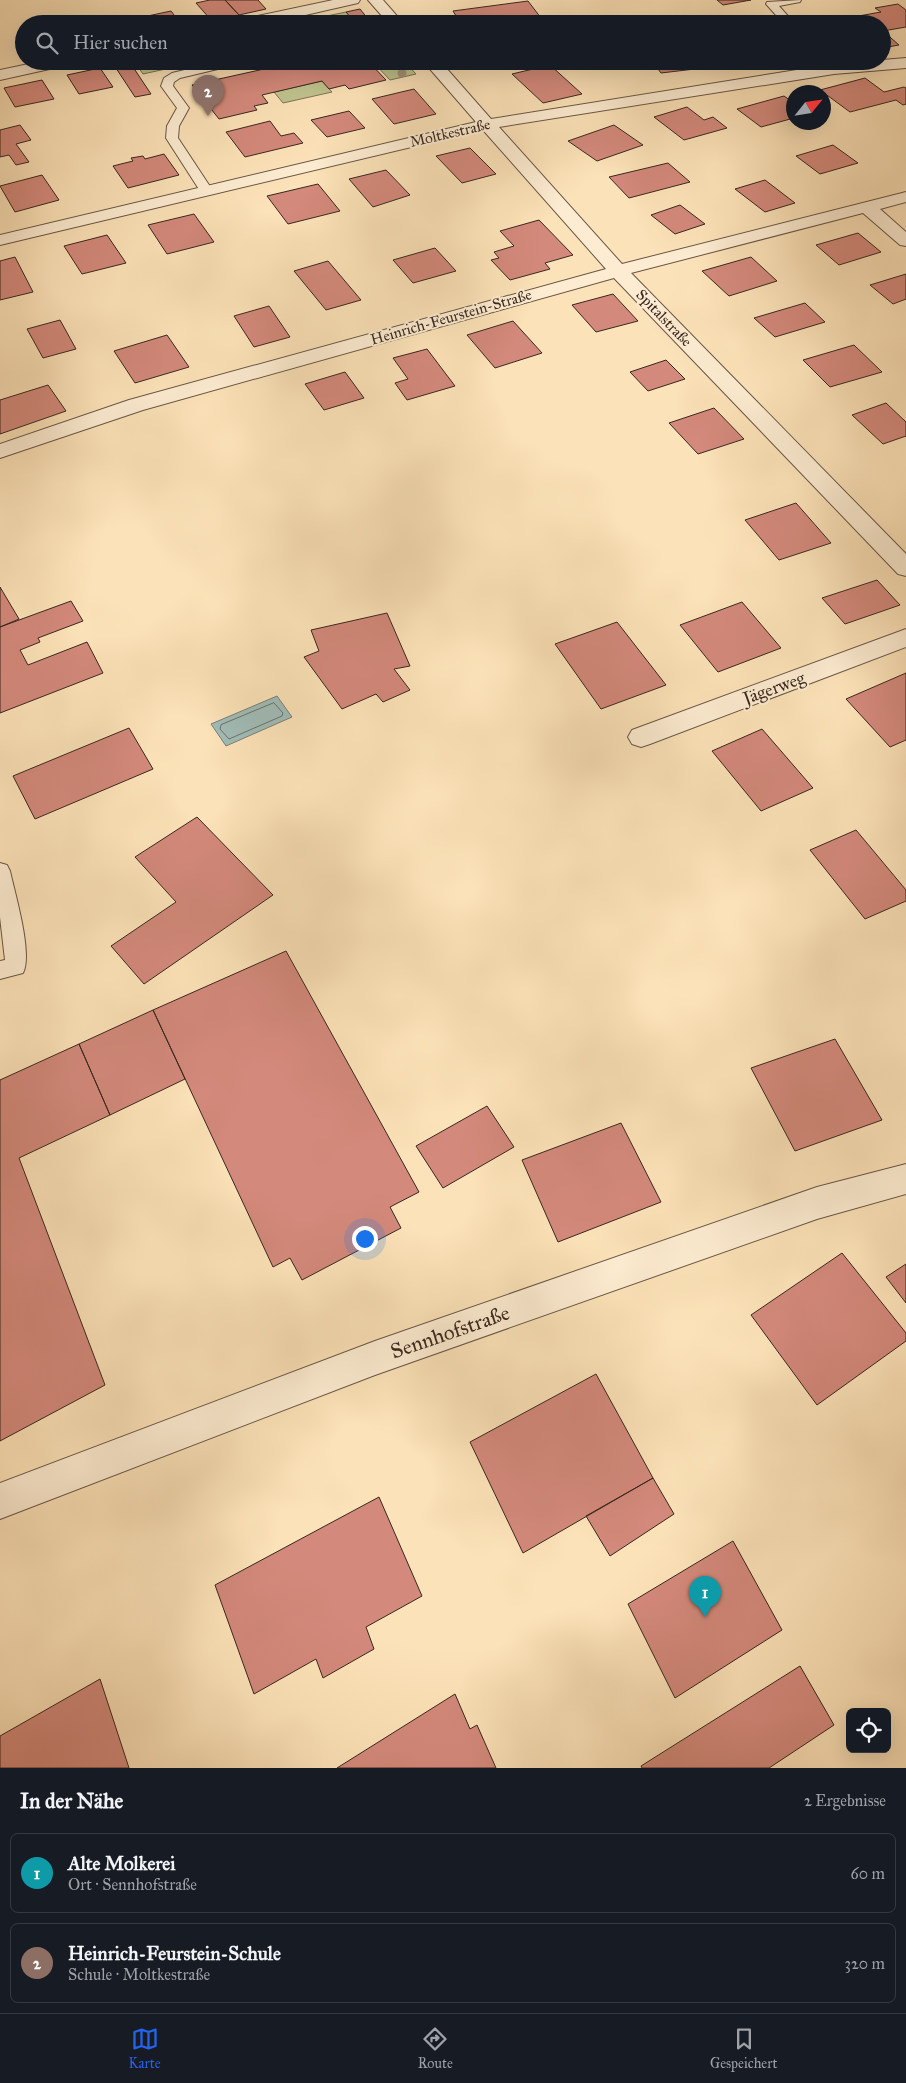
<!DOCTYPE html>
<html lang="de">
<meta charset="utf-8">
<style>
body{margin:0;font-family:"IM FELL Great Primer",serif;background:#242831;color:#f1f3f6}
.controls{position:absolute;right:15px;bottom:15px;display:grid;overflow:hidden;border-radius:8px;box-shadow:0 5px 20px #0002}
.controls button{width:45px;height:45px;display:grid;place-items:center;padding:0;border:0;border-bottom:1px solid #363941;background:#171b24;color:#f1f3f6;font:25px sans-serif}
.compass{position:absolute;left:786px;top:85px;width:45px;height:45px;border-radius:50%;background:#171b24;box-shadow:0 5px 20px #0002;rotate:60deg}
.you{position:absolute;left:364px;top:1238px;width:18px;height:18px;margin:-12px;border:4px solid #fff;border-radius:50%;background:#1a73e8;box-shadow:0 0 0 8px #1a73e833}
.badge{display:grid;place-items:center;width:32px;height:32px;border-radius:50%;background:#2563eb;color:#fff;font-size:16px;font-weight:700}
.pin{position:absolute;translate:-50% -41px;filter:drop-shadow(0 1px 2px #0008)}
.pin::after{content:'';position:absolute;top:26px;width:18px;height:15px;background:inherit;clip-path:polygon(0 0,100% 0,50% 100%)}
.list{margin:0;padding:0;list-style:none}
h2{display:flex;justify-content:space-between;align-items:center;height:65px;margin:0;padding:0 20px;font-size:21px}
h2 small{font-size:16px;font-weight:400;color:#9ea1a6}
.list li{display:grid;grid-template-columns:32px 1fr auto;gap:15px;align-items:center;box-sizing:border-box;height:80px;margin:0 10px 10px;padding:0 10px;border:1px solid #363941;border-radius:8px}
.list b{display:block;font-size:19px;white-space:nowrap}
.list p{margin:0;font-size:16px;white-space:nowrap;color:#9ea1a6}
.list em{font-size:16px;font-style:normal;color:#9ea1a6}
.icon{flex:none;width:28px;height:28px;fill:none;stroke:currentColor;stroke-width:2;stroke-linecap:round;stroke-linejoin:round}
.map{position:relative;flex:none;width:906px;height:1768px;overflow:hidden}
.search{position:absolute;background:#171b24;box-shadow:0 5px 20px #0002;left:15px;right:15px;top:15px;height:55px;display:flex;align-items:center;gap:12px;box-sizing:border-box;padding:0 18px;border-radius:28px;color:#9ea1a6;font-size:19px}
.sheet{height:245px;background:#171b24}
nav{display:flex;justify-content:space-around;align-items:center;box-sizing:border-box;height:70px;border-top:1px solid #363941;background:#171b24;font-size:14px;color:#9ea1a6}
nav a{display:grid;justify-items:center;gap:2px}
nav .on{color:#2563eb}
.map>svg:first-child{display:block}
</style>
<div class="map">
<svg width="906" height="1768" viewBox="0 0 906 1768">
<rect width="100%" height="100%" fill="#fce2b8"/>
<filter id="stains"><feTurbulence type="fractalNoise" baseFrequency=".004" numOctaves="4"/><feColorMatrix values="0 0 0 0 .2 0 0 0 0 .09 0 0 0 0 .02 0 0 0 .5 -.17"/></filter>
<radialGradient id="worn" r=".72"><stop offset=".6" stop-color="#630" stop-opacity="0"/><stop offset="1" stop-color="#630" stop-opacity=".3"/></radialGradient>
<path fill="#c0c38e" stroke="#7c7556" d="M346 12 351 17 346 18 349 22 340 24 293 23Z
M134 61H192L193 63 143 74Z
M372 61H404L416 74 390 80Z
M322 81 332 92 283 103 274 92Z"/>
<path fill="#a1bcb7" stroke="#77807a" d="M277 696 292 717 226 746 211 724Z"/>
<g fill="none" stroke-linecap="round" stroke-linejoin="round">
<path stroke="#6c726b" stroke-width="1" d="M274 703 283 713 282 716 229 739 220 729 221 725Z"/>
</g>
<path fill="#d3897b" stroke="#38271f" d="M210 0H225L239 15 212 21 196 3Z
M225 0H258L266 9 239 15Z
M717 0H751L723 5Z
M528 1 541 18 497 24H461L453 11Z
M898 4 906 10V27L883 31 899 45 882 48V24H840L836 20 881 12 875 8Z
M360 9 372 24H356L346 12Z
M171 11 181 24H143L138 18Z
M129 61 151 94 135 97 112 62Z
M300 61H368L386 80 349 89 345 85 329 89 322 81 262 95 268 103 254 106 257 110 219 119 192 85Z
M652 61H698L703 68 661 73Z
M550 65 582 94 543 103 512 74Z
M100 68 113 87 79 94 67 75Z
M865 78 884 92 904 87 906 88V104L903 105 896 100 850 112 820 90Z
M42 80 54 99 15 107 4 88Z
M414 89 436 114 394 124 372 99Z
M784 96 794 103V118L761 127 737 109Z
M687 107 704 120 713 117 727 128 684 140 654 117Z
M349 111 365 128 327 137 311 120Z
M270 121 281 136 294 133 303 143 245 157 226 132Z
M20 125 31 140 16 144 29 162 16 165 9 155 0 157V130Z
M614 125 643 145 597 161 568 141Z
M833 145 858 163 820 174 796 156Z
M470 148 496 174 462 183 436 156Z
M164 154 179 175 128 188 113 166 133 161 131 158 143 156 145 159Z
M668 163 690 182 629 198 609 177Z
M386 170 410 195 373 207 349 179Z
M42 175 59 200 15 212 0 186Z
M765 180 795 203 765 212 735 189Z
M318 184 340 211 288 224 267 196Z
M680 205 705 224 675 234 651 215Z
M194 214 214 242 167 254 148 225Z
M539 220 573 255 545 263 550 269 510 280 491 260 499 258 494 252 514 246 500 231Z
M858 233 881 252 839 265 816 245Z
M107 235 126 263 82 274 64 246Z
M435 248 456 271 413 283 393 260Z
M15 257 33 292 0 300V261Z
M751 257 777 281 729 296 702 271Z
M328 261 361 300 326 310 294 271Z
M906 274V299L893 304 870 285Z
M613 294 638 321 596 332 572 305Z
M805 303 825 322 775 337 754 318Z
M269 306 290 337 254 347 234 316Z
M60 320 76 349 43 358 27 329Z
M513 321 542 353 495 368 467 335Z
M167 335 189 367 135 383 114 351Z
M854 345 882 372 830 387 803 360Z
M427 349 455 386 407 400 395 383 408 379 393 358Z
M666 360 685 379 648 391 630 372Z
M345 372 364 398 324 410 305 384Z
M48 385 66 411 0 434V400Z
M886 403 906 422V436L883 444 852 415Z
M714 408 744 439 698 454 669 423Z
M796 503 831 543 779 560 745 520Z
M877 580 900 605 845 624 822 598Z
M0 587 19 619 0 627Z
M71 601 83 621 38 638 40 642 20 650 28 665 87 642 103 673 0 713V627Z
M742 602 781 648 718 672 680 625Z
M387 613 410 666 394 669 410 690 383 702 376 694 342 709 304 657 319 651 311 630Z
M617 622 666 685 601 709 555 644Z
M906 673V740L890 747 846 699Z
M129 728 153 769 35 819 13 776Z
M762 729 813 788 761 811 712 751Z
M197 817 273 895 144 984 111 946 176 902 135 857Z
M856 830 906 890V901L865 919 810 850Z
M286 951 419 1192 390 1207 401 1228 302 1280 290 1258 273 1267 153 1010Z
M153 1010 185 1079 110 1115 79 1044Z
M835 1039 882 1120 795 1151 751 1068Z
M79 1044 110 1115 19 1158 105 1385 0 1441V1080Z
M487 1106 514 1147 443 1188 416 1146Z
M621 1123 661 1202 558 1242 522 1160Z
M842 1253 906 1333V1341L817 1405 751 1315Z
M906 1264V1303L886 1277Z
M596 1374 653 1478 523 1553 470 1442Z
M653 1478 674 1514 610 1556 586 1516Z
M379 1497 422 1596 366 1627 374 1649 323 1678 316 1659 254 1694 215 1585Z
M733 1541 782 1630 675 1698 628 1604Z
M800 1666 834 1725 769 1768H642L641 1766Z
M100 1679 129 1768H0V1736Z
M455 1694 470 1729 477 1725 496 1768H337Z"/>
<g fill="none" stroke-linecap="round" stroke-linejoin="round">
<g stroke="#695645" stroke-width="2">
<path id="lane" d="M801 0 800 2 779 6 795 24H784L766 4 767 2Z
M222 61H245L243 63 180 78 174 82 173 86 189 108 179 126 178 138 213 191 207 195 202 194 166 138 167 126 177 108 161 86 164 78 172 73Z
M820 61H833L840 69 838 71H830Z
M0 863 7 865 10 871C15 894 33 954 23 973L0 979V961L5 960 0 917Z"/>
</g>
<g stroke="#695645" stroke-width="2">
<path id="street" d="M333 0H360L358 3 266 24H237L239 21 244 19Z
M368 0H383L404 24H389Z
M906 58V68L834 74 499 127 622 264 906 192V202L880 209 906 232V246L900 245 863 213 631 273 906 554V576L898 574 614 278 143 410 0 458V444L129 400 606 269 483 130 0 245V235L476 122 423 61H440L491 119 834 64Z
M43 61H74L72 64 0 80V70Z
M906 629V647L650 744 641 747 632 744 628 737 632 730Z
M906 1164V1194L817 1219 375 1375 0 1519V1483L375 1341 817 1187Z"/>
</g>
<use href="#lane" fill="#fdecd1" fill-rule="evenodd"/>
<use href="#street" fill="#fdecd1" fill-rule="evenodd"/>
</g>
<circle fill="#a39173" cx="402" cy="73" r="4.5"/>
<g text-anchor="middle" stroke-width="4" stroke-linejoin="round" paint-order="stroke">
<g font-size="15" fill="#38271f" stroke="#fdecd1">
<text transform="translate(450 133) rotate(-13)" y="5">Moltkestraße</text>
<text transform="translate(451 317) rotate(-16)" y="5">Heinrich-Feurstein-Straße</text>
<text transform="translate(664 318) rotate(46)" y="5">Spitalstraße</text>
</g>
<g font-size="18" fill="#38271f" stroke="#fdecd1">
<text transform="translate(774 688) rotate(-20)" y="6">Jägerweg</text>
</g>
<g font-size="21" fill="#38271f" stroke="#fdecd1">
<text transform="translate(450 1332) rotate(-19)" y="7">Sennhofstraße</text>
</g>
</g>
<rect width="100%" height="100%" filter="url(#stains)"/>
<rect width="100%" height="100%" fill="url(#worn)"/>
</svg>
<div class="controls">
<button><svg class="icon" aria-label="locate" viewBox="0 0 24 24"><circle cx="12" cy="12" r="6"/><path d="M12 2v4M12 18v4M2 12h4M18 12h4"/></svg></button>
</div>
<svg class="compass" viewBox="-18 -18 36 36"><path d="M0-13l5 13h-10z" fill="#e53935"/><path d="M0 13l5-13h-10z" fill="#9ea1a6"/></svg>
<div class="you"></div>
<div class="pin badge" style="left:705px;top:1617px;background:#0f9aa8">1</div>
<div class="pin badge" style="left:208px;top:116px;background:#8d6e63">2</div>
<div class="search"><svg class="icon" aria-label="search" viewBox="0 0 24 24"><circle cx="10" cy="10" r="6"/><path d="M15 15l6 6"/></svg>Hier suchen</div>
</div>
<section class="sheet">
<h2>In der Nähe<small>2 Ergebnisse</small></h2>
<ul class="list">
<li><span class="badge" style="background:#0f9aa8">1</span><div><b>Alte Molkerei</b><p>Ort · Sennhofstraße</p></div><em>60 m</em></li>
<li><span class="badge" style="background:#8d6e63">2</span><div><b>Heinrich-Feurstein-Schule</b><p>Schule · Moltkestraße</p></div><em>320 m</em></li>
</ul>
</section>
<nav>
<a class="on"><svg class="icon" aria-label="map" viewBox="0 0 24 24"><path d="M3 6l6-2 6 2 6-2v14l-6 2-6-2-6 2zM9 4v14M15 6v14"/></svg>Karte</a>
<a><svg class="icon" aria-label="directions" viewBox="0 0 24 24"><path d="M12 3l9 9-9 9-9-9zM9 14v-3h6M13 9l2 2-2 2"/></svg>Route</a>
<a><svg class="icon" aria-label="saved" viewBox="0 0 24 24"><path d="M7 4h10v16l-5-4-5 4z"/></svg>Gespeichert</a>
</nav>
